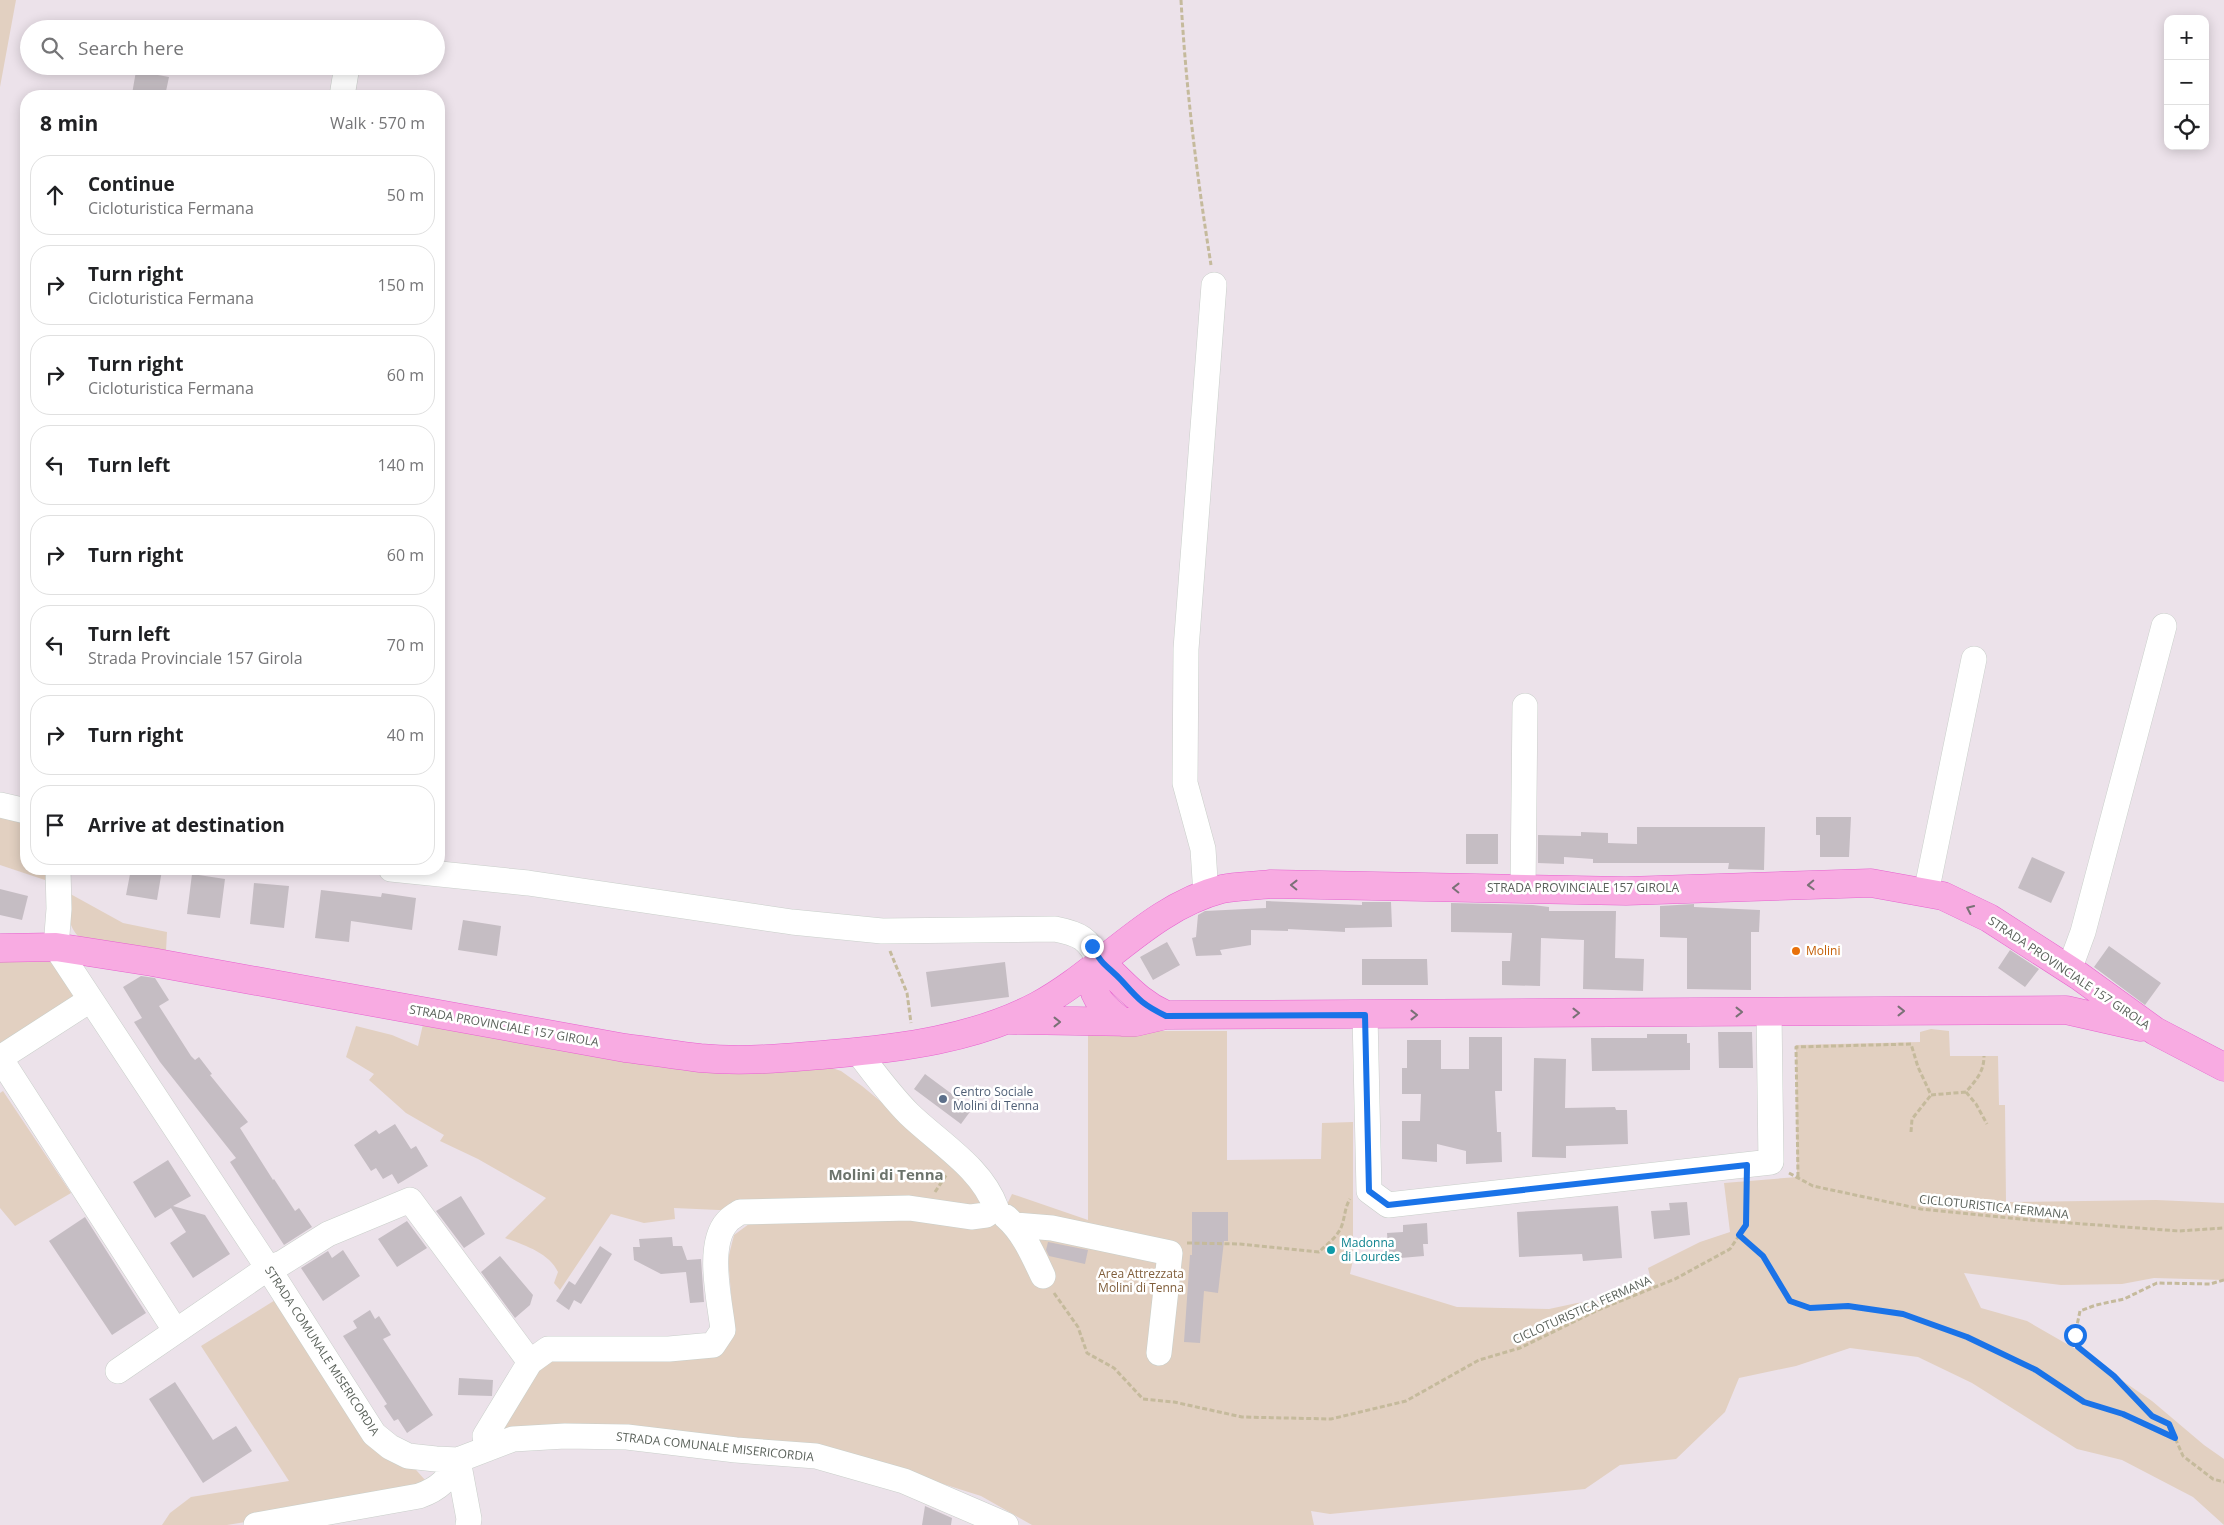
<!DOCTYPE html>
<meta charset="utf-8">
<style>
body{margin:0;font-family:"Open Sans",sans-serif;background:#f2f2f2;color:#202124}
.controls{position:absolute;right:15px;top:15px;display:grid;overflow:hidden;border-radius:10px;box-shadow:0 2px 12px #0003}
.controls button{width:45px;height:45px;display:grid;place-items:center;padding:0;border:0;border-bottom:1px solid #e0e0e0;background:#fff;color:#202124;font:25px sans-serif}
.stop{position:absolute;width:15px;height:15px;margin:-11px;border:4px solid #1a73e8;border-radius:50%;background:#fff}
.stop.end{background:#1a73e8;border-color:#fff;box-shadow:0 1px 5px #0008}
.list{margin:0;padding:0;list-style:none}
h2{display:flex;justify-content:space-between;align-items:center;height:65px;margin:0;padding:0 20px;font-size:21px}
h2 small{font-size:16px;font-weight:400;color:#757577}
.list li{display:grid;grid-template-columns:32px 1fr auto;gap:15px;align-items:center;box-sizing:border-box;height:80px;margin:0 10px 10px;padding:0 10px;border:1px solid #e0e0e0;border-radius:20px}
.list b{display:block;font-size:19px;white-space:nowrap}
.list p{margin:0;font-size:16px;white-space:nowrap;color:#757577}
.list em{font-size:16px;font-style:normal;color:#757577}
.icon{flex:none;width:28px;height:28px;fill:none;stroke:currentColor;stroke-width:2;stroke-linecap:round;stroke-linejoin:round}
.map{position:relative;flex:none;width:2224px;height:1525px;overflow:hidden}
.search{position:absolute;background:#fff;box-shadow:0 2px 12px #0003;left:20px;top:20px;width:425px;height:55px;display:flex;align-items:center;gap:12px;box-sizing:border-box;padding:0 18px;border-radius:28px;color:#757577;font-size:19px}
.panel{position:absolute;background:#fff;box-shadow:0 2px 12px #0003;left:20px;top:90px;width:425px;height:785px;border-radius:20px}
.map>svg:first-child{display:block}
</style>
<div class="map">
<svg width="2224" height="1525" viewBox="0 0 2224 1525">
<rect width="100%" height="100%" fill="#ece2ea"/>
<path fill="#e2d0c1" d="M0 0H16L0 87Z
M0 813 26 819V869H50L45 880 0 865Z
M65 891 123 923 167 932 166 951 80 938C67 926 67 908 65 891Z
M0 959 53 960 84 995 0 1049Z
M424 1020 814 1068H832L841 1071 862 1086 938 1149 988 1206 741 1211 674 1208 675 1219 644 1223 611 1214 560 1290 554 1283 558 1272C549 1253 524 1245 505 1238L546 1198 478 1159 440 1141 444 1135 406 1113 369 1080 374 1074 346 1057 356 1026 392 1035 418 1046Z
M1931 1029 1949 1031 1950 1056H1998L1999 1105H2005L2006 1202 2156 1200 2224 1203V1280L2154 1278 2122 1284 2061 1285 1964 1273 1981 1308 2027 1321 2079 1351 2152 1401 2204 1445 2224 1459V1525L2193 1497 2122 1460 2077 1449 1972 1383 1918 1357 1850 1348 1796 1366 1739 1378 1725 1412 1676 1459 1620 1465 1585 1489 1330 1514 1311 1511 1314 1525H1032L981 1496 918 1476 512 1436 495 1426 534 1363 669 1350 734 1327 728 1259 734 1235 749 1224 849 1218 998 1223 1012 1194 1088 1220V1031H1227V1160L1321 1159 1322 1123 1353 1122V1260L1350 1274 1457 1307 1549 1309 1577 1303 1612 1300 1652 1285 1648 1268 1700 1242 1730 1232 1724 1183 1797 1177 1796 1045 1920 1042V1032Z
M3 1091 71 1193 15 1226 0 1208V1093Z
M280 1297 409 1462 425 1480 435 1474 402 1496 227 1525H162L170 1513 191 1497 289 1481 201 1346Z"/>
<path fill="#c5bdc3" d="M136 71 169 77 165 96 132 94Z
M1816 817H1851L1849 857H1820V835H1816Z
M1637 827H1765L1764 870 1728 869 1729 863H1593V859L1564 857V864L1538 863V835L1581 836V832L1608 833V843L1637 844Z
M1466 834H1498V864H1466Z
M2032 857 2065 872 2051 903 2018 888Z
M131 869 162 870 157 900 126 895Z
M192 874 225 879 220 918 187 914Z
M254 883 289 886 284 928 250 924Z
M0 889 28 896 22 920 0 915Z
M321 890 381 897 382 893 416 898 412 930 351 921 349 942 315 938Z
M1266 901 1362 905V902H1391L1392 927 1345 928V932L1288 929V931L1251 930V945L1220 950 1222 955 1196 956 1192 938 1196 937 1198 915 1205 911 1266 908Z
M1451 903 1533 905 1549 907V911H1616L1615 958 1644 959 1643 991 1583 989 1584 940 1541 938 1540 986 1502 985V961H1510L1512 933 1451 932Z
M1694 904V907L1760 910 1759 932H1751V990L1687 989V938L1660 937V906Z
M463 920 501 926 497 956 458 950Z
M1167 942 1180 965 1153 980 1140 957Z
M2109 946 2161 983 2145 1005 2094 967Z
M2010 950 2039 969 2025 987 1998 968Z
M1362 959H1427L1428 985H1362Z
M1005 962 1009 997 931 1007 926 972Z
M141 976 155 978 169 1000 159 1006 191 1056 195 1060 199 1057 212 1074 210 1075 248 1122 240 1128 273 1180 274 1179 295 1211 299 1208 312 1227 284 1245 230 1162 236 1158 160 1062 134 1022 142 1018 123 987Z
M1718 1032H1752L1753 1068H1719Z
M1647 1034H1687V1043H1690V1070L1592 1071 1591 1038H1647Z
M1469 1037H1502V1091H1495L1497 1132H1501L1502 1162 1466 1164V1151L1437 1144V1162L1402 1159V1121H1420L1421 1094H1402V1068H1407V1040H1441V1069H1469Z
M1534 1058 1566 1059 1565 1108 1615 1107 1616 1110H1627L1628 1144 1566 1146V1158L1532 1157Z
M925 1074 972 1109 961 1124 914 1089Z
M395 1124 411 1149 416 1146 428 1166 398 1184 392 1174 383 1179 376 1168 371 1171 354 1145 376 1130 379 1134Z
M168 1160 191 1196 173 1206 205 1215 230 1254 193 1278 170 1243 186 1232 171 1208 155 1218 133 1182Z
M461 1196 485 1234 464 1248 436 1211Z
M1687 1202 1690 1235 1654 1239 1651 1211 1670 1210 1669 1203Z
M1618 1206 1622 1258 1583 1261 1582 1254 1519 1257 1517 1212Z
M1192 1212H1228V1241H1224L1218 1293 1204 1291 1200 1343 1184 1342 1190 1255H1192Z
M85 1217 146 1313 112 1335 49 1241Z
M407 1221 427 1248 397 1267 378 1239Z
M1427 1223 1428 1244H1423L1424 1256 1389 1259 1387 1233 1403 1232V1225Z
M672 1237 673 1246H682L687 1260 701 1259 704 1302 690 1303 686 1272 661 1274 634 1260 633 1247H640L639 1239Z
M1048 1242 1088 1250 1085 1264 1049 1256 1046 1250Z
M600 1246 612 1254 581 1304 574 1300 569 1310 556 1301 569 1281 575 1285Z
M343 1250 360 1276 323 1301 301 1268 328 1251 332 1258Z
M500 1256 533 1295 530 1305 515 1318 481 1272Z
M370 1310 375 1319 379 1316 391 1335 383 1339 433 1415 407 1433 398 1419 394 1421 384 1406 387 1404 343 1336 357 1328 353 1321Z
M459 1378 493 1380 492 1396 458 1395Z
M175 1382 213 1440 236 1426 252 1451 203 1483 149 1399Z
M925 1506 952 1518 951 1525H922Z"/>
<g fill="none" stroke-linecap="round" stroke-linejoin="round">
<g stroke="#c9cfca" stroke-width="26">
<path id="minor" d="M342 96 347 66
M0 805 26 811
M58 869 59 909 56 947 268 1268 374 1434 390 1447 408 1456 436 1459 458 1460 513 1439 565 1436 627 1437 736 1450 816 1456 904 1481 1006 1525
M391 869 528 883 792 922 882 931 1055 929C1080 934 1088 938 1100 962
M1523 889 1525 706
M1926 893 1974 659
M1206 895 1203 849 1185 783 1186 649 1214 285
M2069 970 2083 932 2164 626
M1365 1015 1369 1191 1388 1205 1771 1162 1769 1012
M0 1058 175 1330
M0 1058 90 1000
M1006 1217C1024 1233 1033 1255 1043 1276
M1015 1225 1052 1228 1170 1253 1159 1353
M530 1362 548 1349H669L713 1345 723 1330C720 1302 706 1245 727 1222 730 1218 736 1215 740 1212L909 1208 971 1217 986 1215 996 1208C982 1168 939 1143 909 1114 890 1095 874 1073 858 1052
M118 1371 268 1268 282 1263 328 1234 410 1200 530 1362 485 1436 487 1449
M256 1525 419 1496C439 1489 449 1479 458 1460L469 1519 468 1525"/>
</g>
<g stroke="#e662cf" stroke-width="29">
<path id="major" d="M0 948 56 947 152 962 625 1048C650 1051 675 1055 700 1058 744 1062 788 1058 832 1054 901 1048 974 1039 1037 1006 1101 972 1149 908 1222 889 1237 886 1255 886 1271 884L1626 891 1871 883 1943 896 1989 918 2079 976 2155 1031 2224 1067
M1100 962C1124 983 1136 1001 1166 1015
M1100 962C1098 967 1094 975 1093 981 1092 999 1109 1012 1122 1022
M1010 1020 1136 1022 1166 1015 2066 1010 2141 1027"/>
</g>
<path stroke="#c5ba9c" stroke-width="3" stroke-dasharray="5 2.5" stroke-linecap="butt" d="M1181 0C1186 89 1197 177 1211 265
M890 951 907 993 911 1023
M1966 1092 1976 1104 1987 1124
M1911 1132 1912 1119 1931 1095
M1789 1173 1813 1186 1921 1209 2030 1220 2179 1231 2224 1228
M1798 1177 1796 1047 1911 1044 1918 1067 1931 1095 1966 1092C1976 1080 1984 1072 1984 1056
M935 1192 947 1174
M1739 1235 1763 1256 1790 1301 1810 1308 1848 1306 1903 1313 1967 1337 2036 1369 2085 1402 2123 1414 2175 1438
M1187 1243 1240 1244 1319 1252C1327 1244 1338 1237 1342 1225 1345 1216 1345 1207 1350 1199
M2224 1280 2210 1284 2157 1283 2124 1299 2096 1305 2080 1311 2075 1335 2079 1347 2114 1376 2152 1416 2169 1424 2183 1456 2213 1479 2224 1482
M1054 1293 1078 1327 1087 1353 1114 1368 1143 1399 1174 1402 1242 1417 1331 1419 1406 1401 1479 1360 1520 1348 1598 1310 1675 1279 1730 1249 1746 1225V1185"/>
<use href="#minor" stroke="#fff" stroke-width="25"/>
<use href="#major" stroke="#f8abe2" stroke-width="28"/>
</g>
<defs><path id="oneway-chevron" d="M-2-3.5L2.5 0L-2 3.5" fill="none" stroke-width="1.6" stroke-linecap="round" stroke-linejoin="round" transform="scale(1.25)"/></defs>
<g stroke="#7a7176">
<use href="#oneway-chevron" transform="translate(1294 885) rotate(-179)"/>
<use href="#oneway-chevron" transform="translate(1811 885) rotate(178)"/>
<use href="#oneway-chevron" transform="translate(1456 888) rotate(-179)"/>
<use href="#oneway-chevron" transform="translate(1970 909) rotate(-155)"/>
<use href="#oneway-chevron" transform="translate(1901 1011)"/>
<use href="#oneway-chevron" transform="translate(1739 1012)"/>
<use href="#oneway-chevron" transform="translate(1576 1013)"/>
<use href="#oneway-chevron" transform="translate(1414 1015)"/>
<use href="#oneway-chevron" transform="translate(1057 1022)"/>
</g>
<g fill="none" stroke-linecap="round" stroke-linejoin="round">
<path stroke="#1a73e8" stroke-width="6" d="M1092 946C1101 965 1109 967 1122 981 1139 1000 1142 1004 1166 1016L1365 1015 1369 1191 1388 1205 1747 1165 1746 1225 1739 1235 1763 1256 1790 1301 1810 1308 1848 1306 1903 1314 1967 1337 2036 1370 2084 1402 2123 1414 2175 1438 2169 1424 2152 1416 2114 1376 2078 1347 2075 1335"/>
</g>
<circle fill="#e8710a" stroke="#fff" stroke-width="2" cx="1796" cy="951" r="5"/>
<circle fill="#5c6f8a" stroke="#fff" stroke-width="2" cx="943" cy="1099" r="5"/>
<circle fill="#0f9aa8" stroke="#fff" stroke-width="2" cx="1331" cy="1250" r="5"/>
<g text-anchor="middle" stroke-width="5" stroke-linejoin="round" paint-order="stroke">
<g font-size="12" fill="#5b625b" stroke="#fff">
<text x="1583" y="892">STRADA PROVINCIALE 157 GIROLA</text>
<text transform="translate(2069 973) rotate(34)" y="4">STRADA PROVINCIALE 157 GIROLA</text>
<text transform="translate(504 1026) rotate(10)" y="4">STRADA PROVINCIALE 157 GIROLA</text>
<text transform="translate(1994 1207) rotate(6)" y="4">CICLOTURISTICA FERMANA</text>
<text transform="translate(1582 1310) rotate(-24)" y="4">CICLOTURISTICA FERMANA</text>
<text transform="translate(322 1351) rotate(57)" y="4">STRADA COMUNALE MISERICORDIA</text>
<text transform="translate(715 1447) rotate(6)" y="4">STRADA COMUNALE MISERICORDIA</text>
</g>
<g font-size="12" fill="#c56008" stroke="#fff" text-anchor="start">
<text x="1806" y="955">Molini</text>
</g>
<g font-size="12" fill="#4e5e75" stroke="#fff" text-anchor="start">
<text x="953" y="1096">Centro Sociale<tspan x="953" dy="14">Molini di Tenna</tspan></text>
</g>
<g font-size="12" fill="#0d838f" stroke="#fff" text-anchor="start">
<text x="1341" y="1247">Madonna<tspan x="1341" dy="14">di Lourdes</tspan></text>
</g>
<g font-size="12" fill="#805e3b" stroke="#fff">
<text x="1141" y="1278">Area Attrezzata<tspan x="1141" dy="14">Molini di Tenna</tspan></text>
</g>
<g font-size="15" font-weight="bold" fill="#6c746c" stroke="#fff">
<text x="886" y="1180">Molini di Tenna</text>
</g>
</g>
</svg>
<div class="controls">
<button>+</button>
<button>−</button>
<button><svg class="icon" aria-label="locate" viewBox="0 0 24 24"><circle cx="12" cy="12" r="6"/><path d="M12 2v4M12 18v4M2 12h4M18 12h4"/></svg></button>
</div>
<div class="stop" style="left:2075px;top:1335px"></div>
<div class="stop end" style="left:1092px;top:946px"></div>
<div class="search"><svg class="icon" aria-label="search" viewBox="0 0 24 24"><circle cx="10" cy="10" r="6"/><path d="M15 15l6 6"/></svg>Search here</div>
<section class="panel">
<h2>8 min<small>Walk · 570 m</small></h2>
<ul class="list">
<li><svg class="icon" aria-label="ahead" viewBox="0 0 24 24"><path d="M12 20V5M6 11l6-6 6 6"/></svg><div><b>Continue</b><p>Cicloturistica Fermana</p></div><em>50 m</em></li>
<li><svg class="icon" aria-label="right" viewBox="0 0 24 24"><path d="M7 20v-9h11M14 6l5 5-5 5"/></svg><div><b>Turn right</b><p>Cicloturistica Fermana</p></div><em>150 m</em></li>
<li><svg class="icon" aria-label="right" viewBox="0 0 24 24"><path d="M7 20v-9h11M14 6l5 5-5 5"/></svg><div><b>Turn right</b><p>Cicloturistica Fermana</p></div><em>60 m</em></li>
<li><svg class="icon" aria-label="left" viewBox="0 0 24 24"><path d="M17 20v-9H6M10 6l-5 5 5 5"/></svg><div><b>Turn left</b></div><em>140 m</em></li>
<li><svg class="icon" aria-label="right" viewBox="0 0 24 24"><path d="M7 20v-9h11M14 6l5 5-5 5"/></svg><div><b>Turn right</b></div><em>60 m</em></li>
<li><svg class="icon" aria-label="left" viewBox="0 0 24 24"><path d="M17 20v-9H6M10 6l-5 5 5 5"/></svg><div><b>Turn left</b><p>Strada Provinciale 157 Girola</p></div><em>70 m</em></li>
<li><svg class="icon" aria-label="right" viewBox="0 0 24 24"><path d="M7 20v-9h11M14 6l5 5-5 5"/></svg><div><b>Turn right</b></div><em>40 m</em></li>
<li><svg class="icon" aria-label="arrive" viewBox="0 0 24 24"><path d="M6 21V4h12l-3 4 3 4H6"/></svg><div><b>Arrive at destination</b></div></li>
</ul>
</section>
</div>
